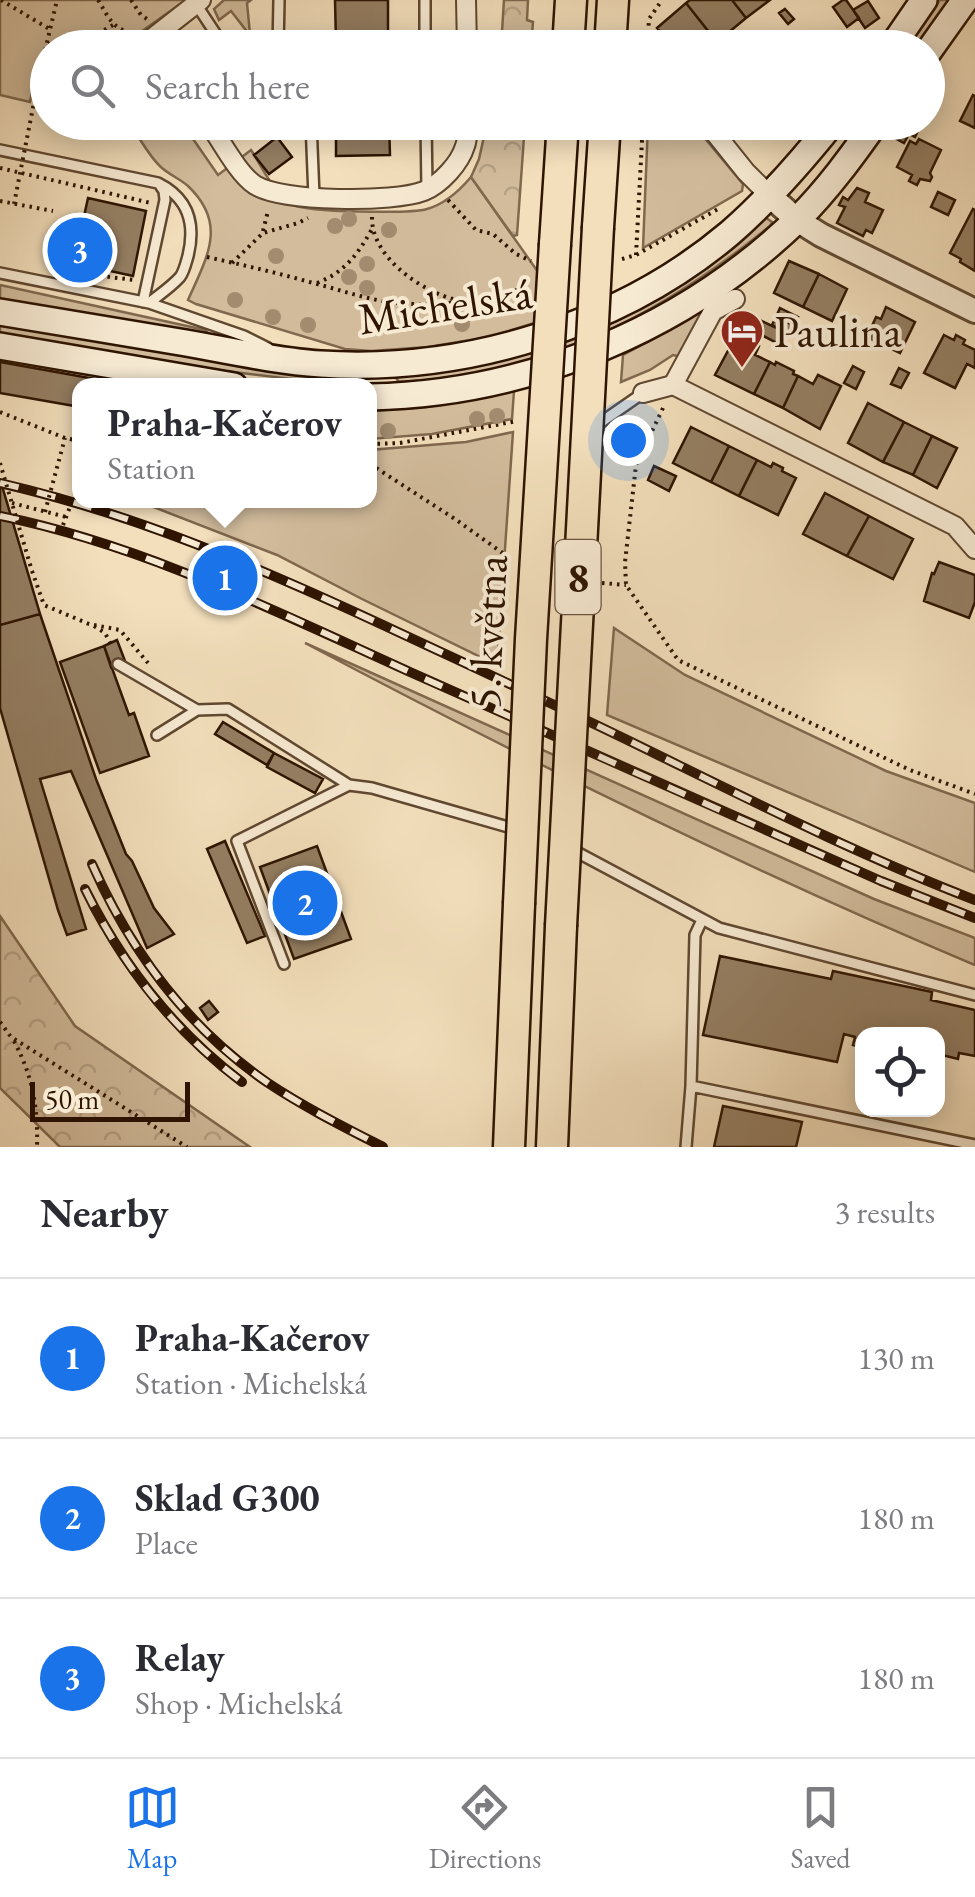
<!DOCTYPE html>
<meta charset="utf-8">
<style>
body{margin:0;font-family:"EB Garamond",serif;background:#f2f2f3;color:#2b2b33}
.controls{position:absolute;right:30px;bottom:30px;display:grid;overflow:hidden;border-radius:20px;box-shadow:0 5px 25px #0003}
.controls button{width:90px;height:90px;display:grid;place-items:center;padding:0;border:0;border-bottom:2px solid #e1e1e2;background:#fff;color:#2b2b33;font:50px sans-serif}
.scale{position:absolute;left:30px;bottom:25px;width:160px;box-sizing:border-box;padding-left:10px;border:5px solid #2e1401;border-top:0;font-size:28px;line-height:35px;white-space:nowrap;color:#2e1401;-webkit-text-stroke:8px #f7ead3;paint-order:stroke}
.you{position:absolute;left:628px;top:440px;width:35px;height:35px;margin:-25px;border:8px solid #fff;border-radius:50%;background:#1a73e8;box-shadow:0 0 0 15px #1a73e833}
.badge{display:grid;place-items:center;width:65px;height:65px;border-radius:50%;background:#1a73e8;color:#fff;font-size:32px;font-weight:700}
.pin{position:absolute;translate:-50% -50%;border:5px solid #fff;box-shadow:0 2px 10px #0006}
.popup{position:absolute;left:72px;top:378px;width:305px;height:130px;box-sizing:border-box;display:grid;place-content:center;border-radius:20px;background:#fff;filter:drop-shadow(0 2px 8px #0005);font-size:32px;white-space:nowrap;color:#7c7c81}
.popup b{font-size:38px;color:#2b2b33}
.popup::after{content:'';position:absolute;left:50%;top:100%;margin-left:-20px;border:20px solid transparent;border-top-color:#fff}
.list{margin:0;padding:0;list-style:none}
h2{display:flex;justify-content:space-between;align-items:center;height:130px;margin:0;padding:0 40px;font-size:42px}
h2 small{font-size:32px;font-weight:400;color:#7c7c81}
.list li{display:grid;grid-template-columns:65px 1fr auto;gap:30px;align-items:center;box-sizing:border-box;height:160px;padding:0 40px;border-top:2px solid #e1e1e2}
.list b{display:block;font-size:38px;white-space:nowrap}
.list p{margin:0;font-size:32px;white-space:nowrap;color:#7c7c81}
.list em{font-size:32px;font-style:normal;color:#7c7c81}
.icon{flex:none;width:55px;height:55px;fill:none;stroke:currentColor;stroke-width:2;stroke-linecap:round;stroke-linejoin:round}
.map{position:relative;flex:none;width:975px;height:1147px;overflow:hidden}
.search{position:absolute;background:#fff;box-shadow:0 5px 25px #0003;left:30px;right:30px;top:30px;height:110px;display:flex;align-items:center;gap:25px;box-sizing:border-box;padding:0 35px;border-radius:55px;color:#7c7c81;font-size:38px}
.sheet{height:610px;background:#fff}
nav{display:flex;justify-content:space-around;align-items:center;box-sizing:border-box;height:140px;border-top:2px solid #e1e1e2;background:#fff;font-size:28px;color:#7c7c81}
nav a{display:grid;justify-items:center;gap:5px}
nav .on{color:#1a73e8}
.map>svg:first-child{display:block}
</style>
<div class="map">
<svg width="975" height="1147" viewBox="0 0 975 1147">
<defs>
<pattern id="forest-crowns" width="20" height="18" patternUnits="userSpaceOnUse" patternTransform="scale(2.5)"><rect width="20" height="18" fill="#d2bc9c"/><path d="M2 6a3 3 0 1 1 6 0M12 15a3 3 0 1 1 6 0" fill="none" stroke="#b5a185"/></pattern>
</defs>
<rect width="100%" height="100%" fill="#f3dfbc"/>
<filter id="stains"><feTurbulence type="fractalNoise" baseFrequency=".002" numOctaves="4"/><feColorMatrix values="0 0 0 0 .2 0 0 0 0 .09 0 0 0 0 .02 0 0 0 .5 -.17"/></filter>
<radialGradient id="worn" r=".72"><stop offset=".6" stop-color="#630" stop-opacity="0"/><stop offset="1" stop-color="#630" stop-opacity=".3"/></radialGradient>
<path fill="#d2bc9c" stroke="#80684e" stroke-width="2.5" d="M0 0H186L128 41 132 47 48 48 47 69 37 67 30 102 0 95Z
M224 0H251L247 3 250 34 259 47 231 11 219 20 214 9Z
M940 0H950L916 47 906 48Z
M125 123H182L218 175 251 150C262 167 275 196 294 205 308 212 410 214 427 209 445 204 460 190 471 177L567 313 489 337 428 347 371 351 345 349 196 304 188 300C207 257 228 224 188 186 180 179 170 175 162 168 149 157 140 138 130 124Z
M648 123H692L743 184 742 191 643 248Z
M766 218 772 222 770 226C658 317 545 375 399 382L396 378V376L447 370 719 257Z
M0 285 205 330 207 332 204 334 0 299Z
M708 306 682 357 673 355 650 370 621 382 623 355 681 324Z
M0 324 311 375 312 378 308 381 225 371 0 334Z
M514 391 512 419 432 434 370 439V411L427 407Z
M513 432 497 665 362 599 277 555 138 501 370 500V450L466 442Z
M614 628 685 675 886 771 975 803V872L607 715Z
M305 643 874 899 975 938V965C746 869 524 759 305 643Z"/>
<path fill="url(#forest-crowns)" stroke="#80684e" stroke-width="2.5" d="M504 0H528L527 20 533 22 531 47H501Z
M487 123H525L517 235 513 236 471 177 479 159Z
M0 916 75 1026 250 1147H60L0 1088Z"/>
<path fill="#947e62" stroke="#2e1401" stroke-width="2.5" d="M335 0H388V42H336Z
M690 0H732L746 18 717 42 686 3Z
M732 0H770L746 18Z
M843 0H846L859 18 847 27 833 7Z
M868 1 879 18 865 28 853 10Z
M686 3 708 31 687 48H673L657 28Z
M785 9 794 19 788 24 779 13Z
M336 42H388V48H336Z
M973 95 975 96V128L960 121Z
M336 122H389L390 155 336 156Z
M906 122H922L915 137 909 134 904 143 893 137 899 128 902 130Z
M277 137 292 157 269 174 254 155Z
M919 139 941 150 930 173 932 177 930 181 920 179 917 185 909 181 912 175 897 167 910 141 916 144Z
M857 188 869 193 865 202 883 210 872 233 866 230 863 236 837 223 845 207 839 205 843 197 848 200Z
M938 192 955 200 948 215 931 207Z
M88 198 146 211 133 276 74 263Z
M973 209 975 210V271L960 262 961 259 950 253Z
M789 261 819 274 803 307 774 293Z
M819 274 847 289 832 321 803 307Z
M886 307 915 322 900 353 871 339 876 328 872 326 876 317 881 319Z
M780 308 798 317 793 325 776 317Z
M751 316 785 332 779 344 746 327Z
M776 317 793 325 789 334 772 325Z
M737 334 759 346 755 355 770 362 754 394 715 375Z
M944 335 954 340 956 335 965 340 963 344 975 350V368L967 364 955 388 924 373Z
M0 362 123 384V386H80V407L0 393Z
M770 362 775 365 776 362 794 371 793 374 798 376 783 408 754 394Z
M853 366 864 372 856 389 844 383Z
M899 368 909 373 901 388 891 384Z
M818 375 841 386 820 429 783 408 798 376 813 384Z
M868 403 904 422 883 462 848 443Z
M904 422 932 436 913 475 883 462Z
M691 427 729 446 711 482 673 463Z
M932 436 957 448 937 488 913 475Z
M729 446 757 460 739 496 711 482Z
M757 460 771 467 773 463 783 468 782 471 796 478 778 515 739 496Z
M654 466 676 476 669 491 648 480Z
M0 479 40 614 0 625Z
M825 493 869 516 847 556 803 534Z
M869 516 913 539 893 579 847 556Z
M939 562 975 575V602L969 618 924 601 932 573 934 574Z
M40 614 96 779 126 854 132 861 154 908 174 934 147 948 71 771 40 779 86 929 67 935 58 910 0 708V625Z
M117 640 125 661 111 667 104 646Z
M104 646 129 715 134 713 149 756 100 773 60 662Z
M223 722 274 753 267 765 215 734Z
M274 753 323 779 315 793 267 767Z
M225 841 265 936 247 943 207 849Z
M317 846 351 939 294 959 260 867Z
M720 956 831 979 833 971 932 992 931 1000 975 1010V1056L959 1053 958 1059 938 1054V1034H862V1047L853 1045 855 1037 844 1034 837 1062 703 1035Z
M209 1001 218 1012 208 1020 200 1008Z
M723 1106 802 1122 796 1147H714Z"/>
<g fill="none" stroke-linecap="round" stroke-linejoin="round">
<g stroke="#5f4730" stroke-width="14">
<path id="service" d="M425 0V48
M196 4 225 48
M278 48 279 0
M311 122 314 197
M426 122 427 190
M0 150 158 183C188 198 196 223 188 256 186 263 184 272 180 277 171 287 159 295 149 303
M0 273 149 303 244 336 268 348
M143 302 165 200 164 191 160 185
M597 425 643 393
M118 664 197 710
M157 735 197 710 228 709 349 785
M571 849 719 928 975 995
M284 964 237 841 349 785 372 788 515 829
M691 1086 695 935 702 920
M686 1147 691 1086 975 1145"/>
</g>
<g stroke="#5f4730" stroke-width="22">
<path id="minor" d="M466 0 467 48
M156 48 151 39 201 0
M208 122C220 139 238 174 255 185 282 202 394 203 424 191 441 184 460 163 465 146 468 139 467 130 468 122
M706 122 746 172 769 195
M673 385 713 311 735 299
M643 393 673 385 955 526 975 549"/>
</g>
<g stroke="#5f4730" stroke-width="28">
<path id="tertiary" d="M769 195 797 220 821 235 975 311"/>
</g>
<g stroke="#2e1401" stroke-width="30">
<path id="secondary" d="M891 48 924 0
M928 52 965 0
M0 312C62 322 124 333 186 343 231 351 276 361 321 364 465 373 620 326 730 233 768 200 801 162 833 122
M0 346 234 386
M370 397C529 394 685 329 799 218 828 189 852 156 876 122"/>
</g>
<g stroke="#2e1401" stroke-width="35">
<path id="trunk" d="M568 48 571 0
M610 48 613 0
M598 227 605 122
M555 244 563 122
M509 1147 519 904
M552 1147 561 926"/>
</g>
<path stroke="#2e1401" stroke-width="4" stroke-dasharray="2.5 5" stroke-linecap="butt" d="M1 0 51 30
M98 0C108 16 112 29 132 33
M131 0 141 15 147 19
M48 44C73 51 91 37 113 25
M647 48 649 19 662 0
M40 72 57 0
M0 168 151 203
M448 200 476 230 493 234 516 254 531 261
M0 201 53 211
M372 217C371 257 421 291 456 300
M263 231 268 211
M636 255 643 122
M207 257C243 265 278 273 313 283 341 290 368 300 396 303 441 307 485 300 527 287
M622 259 636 255 720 208
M232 263 263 233 298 223 308 218
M100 276 135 280
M317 283C345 272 358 254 372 229
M663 408 636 465 625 562 626 585 678 660 910 770 975 794
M0 412 65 438 80 441
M370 444 400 443 517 421
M370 464 455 519 511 559
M12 503 66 517
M63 525 70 507
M32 571 44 605 89 624 120 630 148 663
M602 583 626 585
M94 626 105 633 113 648
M0 1022 11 1037 187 1147
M14 1041C33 1077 38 1107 37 1147"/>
<use href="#service" stroke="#f7ead3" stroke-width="9"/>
<use href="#minor" stroke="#f7ead3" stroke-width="18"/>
<use href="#tertiary" stroke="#f7ead3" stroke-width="22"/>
<use href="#secondary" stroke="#f7ead3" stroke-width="25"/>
<use href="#trunk" stroke="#f3dfbc" stroke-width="30"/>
<g stroke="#2e1401" stroke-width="10">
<path id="rail" d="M0 483C135 514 258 567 383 625 475 668 567 710 658 755 762 806 866 858 975 900
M0 516C143 545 277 612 410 672 567 742 724 812 881 881L975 918
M92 864C131 952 188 1028 268 1083 304 1107 344 1127 383 1147
M85 889C123 966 173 1030 242 1082"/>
</g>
<use href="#rail" stroke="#f7ead3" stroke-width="6" stroke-dasharray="19" stroke-linecap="butt"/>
<g stroke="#2e1401" stroke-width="35" stroke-linecap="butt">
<path id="trunk-bridge" d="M519 904 531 639 555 244
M561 926 598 227"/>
</g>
<path stroke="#2e1401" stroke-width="4" stroke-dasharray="2.5 5" stroke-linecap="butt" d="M14 204 40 72
M0 463 32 571
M45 512 65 438"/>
<use href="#trunk-bridge" stroke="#f3dfbc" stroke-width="30"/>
</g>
<g fill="#a28b6f">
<circle cx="349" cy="219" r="8"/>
<circle cx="335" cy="226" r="8"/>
<circle cx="389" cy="230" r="8"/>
<circle cx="276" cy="256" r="8"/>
<circle cx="367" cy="264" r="8"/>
<circle cx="349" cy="277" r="8"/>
<circle cx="367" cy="288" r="8"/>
<circle cx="235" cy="300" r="8"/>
<circle cx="273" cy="317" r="8"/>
<circle cx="462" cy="324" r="8"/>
<circle cx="308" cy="325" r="8"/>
<circle cx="497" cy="416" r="8"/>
<circle cx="477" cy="419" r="8"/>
<circle cx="388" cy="431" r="8"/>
</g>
<defs>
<g id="hotel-pin" transform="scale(2.25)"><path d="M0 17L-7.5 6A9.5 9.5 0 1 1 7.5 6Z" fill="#8f2418" stroke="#f7ead3"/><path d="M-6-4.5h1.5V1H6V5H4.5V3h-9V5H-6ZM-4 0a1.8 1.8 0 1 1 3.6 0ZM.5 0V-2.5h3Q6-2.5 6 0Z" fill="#fff"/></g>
</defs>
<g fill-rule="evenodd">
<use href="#hotel-pin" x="742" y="331"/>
</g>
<g text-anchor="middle" stroke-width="8" stroke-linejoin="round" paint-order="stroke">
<rect fill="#f7ead3" stroke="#6a5440" stroke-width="2.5" x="555.5" y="540" width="45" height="74" rx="8"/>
<g font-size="42" font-weight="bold" fill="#2e1401">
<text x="578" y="592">8</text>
</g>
<g font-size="45" fill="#2e1401" stroke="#f7ead3">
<text transform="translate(445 305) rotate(-9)" y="16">Michelská</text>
<text transform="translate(487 632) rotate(-87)" y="16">5. května</text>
</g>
<g font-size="45" fill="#2e1401" stroke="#f7ead3" text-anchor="start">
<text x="774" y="347">Paulina</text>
</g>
</g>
<rect width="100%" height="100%" filter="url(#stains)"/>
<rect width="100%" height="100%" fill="url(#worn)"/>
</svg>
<div class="controls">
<button><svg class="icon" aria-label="locate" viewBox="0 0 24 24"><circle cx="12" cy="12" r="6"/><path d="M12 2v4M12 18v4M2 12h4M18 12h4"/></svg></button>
</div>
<div class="scale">50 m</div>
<div class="you"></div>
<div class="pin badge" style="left:225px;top:578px">1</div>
<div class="popup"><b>Praha-Kačerov</b>Station</div>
<div class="pin badge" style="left:305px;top:903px">2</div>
<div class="pin badge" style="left:80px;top:250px">3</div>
<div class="search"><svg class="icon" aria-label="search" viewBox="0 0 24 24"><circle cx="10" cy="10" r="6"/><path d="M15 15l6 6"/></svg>Search here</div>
</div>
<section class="sheet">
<h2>Nearby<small>3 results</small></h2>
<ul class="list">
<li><span class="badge">1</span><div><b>Praha-Kačerov</b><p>Station · Michelská</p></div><em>130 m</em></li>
<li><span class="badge">2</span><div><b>Sklad G300</b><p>Place</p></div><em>180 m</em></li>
<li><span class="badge">3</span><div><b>Relay</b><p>Shop · Michelská</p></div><em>180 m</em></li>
</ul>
</section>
<nav>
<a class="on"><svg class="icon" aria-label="map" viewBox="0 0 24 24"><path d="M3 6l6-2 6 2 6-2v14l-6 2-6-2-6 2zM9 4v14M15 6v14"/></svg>Map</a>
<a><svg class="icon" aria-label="directions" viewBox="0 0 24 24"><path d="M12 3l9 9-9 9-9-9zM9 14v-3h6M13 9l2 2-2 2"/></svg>Directions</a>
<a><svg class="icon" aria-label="saved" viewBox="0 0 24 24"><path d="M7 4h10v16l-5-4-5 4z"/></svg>Saved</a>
</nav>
